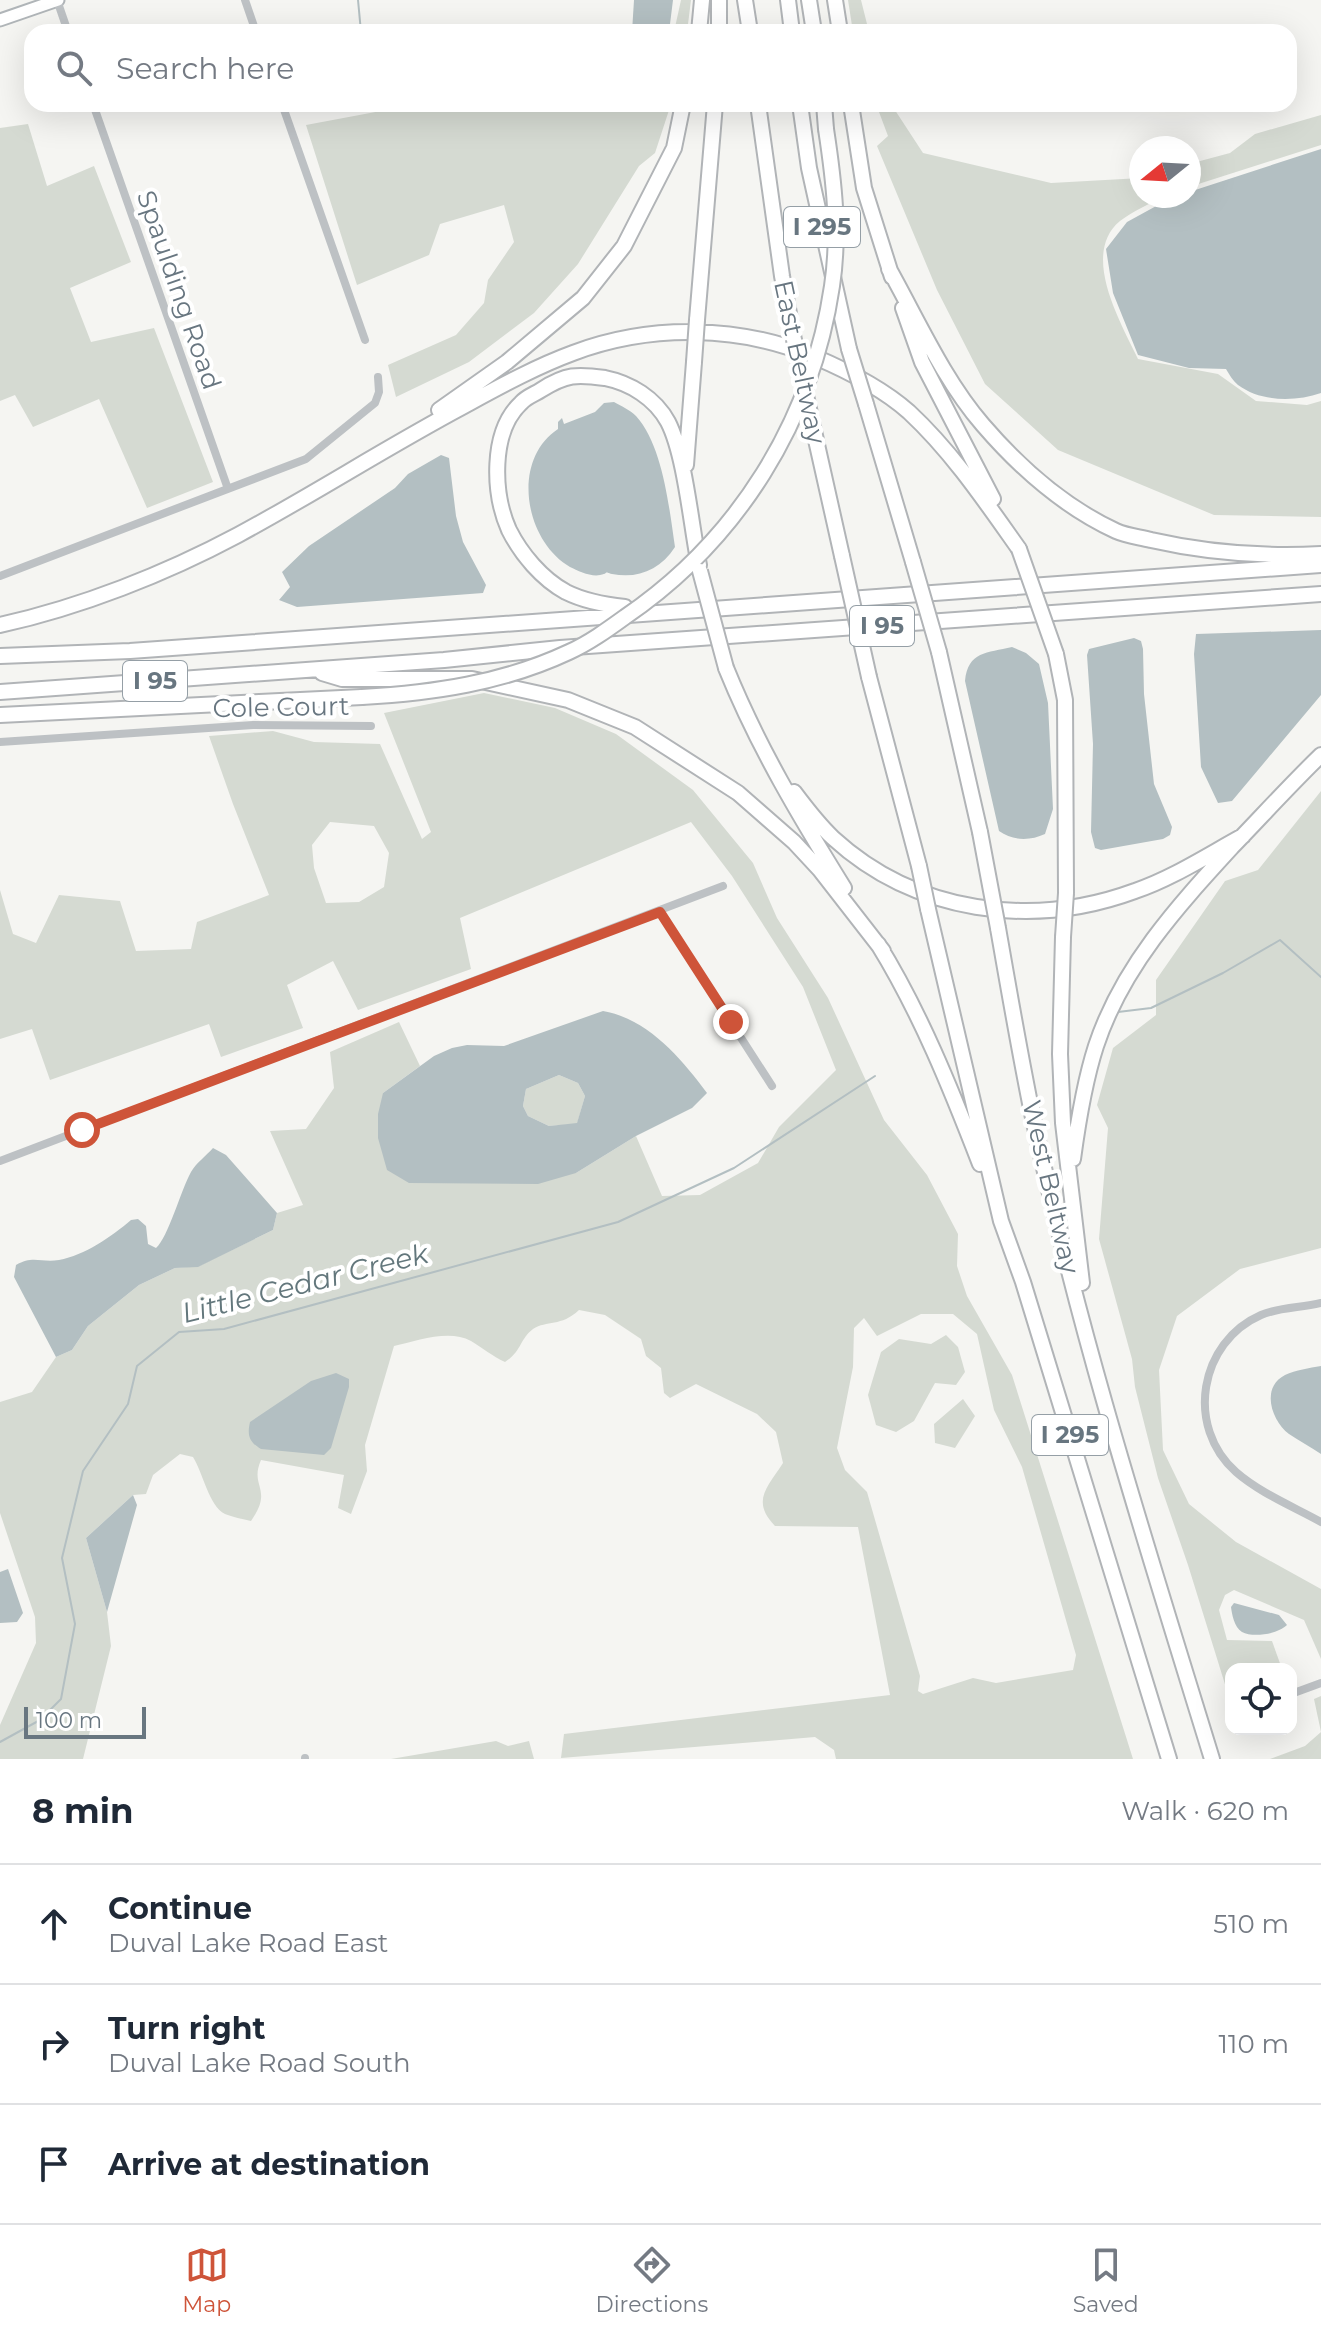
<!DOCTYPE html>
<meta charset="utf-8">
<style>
body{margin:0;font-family:Montserrat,sans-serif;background:#f2f2f3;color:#1f2937}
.controls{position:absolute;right:24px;bottom:24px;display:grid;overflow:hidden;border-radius:16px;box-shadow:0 8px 32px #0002}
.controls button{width:72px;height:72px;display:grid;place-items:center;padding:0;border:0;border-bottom:2px solid #e0e1e3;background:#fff;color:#1f2937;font:40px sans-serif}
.compass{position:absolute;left:1129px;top:136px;width:72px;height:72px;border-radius:50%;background:#fff;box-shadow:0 8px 32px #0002;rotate:252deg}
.scale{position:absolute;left:24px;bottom:20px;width:122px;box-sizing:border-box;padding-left:8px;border:4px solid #687680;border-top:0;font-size:22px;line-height:28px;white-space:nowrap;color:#687680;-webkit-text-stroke:6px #fff;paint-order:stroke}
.stop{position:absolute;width:24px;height:24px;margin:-18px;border:6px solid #ce5439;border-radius:50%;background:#fff}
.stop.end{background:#ce5439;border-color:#fff;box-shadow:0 2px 8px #0008}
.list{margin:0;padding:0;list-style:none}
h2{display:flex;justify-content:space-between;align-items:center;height:104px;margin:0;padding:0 32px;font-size:34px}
h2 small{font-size:26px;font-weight:400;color:#747a83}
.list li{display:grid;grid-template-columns:52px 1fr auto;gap:24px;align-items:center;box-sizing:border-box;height:120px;padding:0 32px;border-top:2px solid #e0e1e3}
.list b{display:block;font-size:30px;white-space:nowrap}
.list p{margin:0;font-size:26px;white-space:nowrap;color:#747a83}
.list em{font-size:26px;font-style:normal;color:#747a83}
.icon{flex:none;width:44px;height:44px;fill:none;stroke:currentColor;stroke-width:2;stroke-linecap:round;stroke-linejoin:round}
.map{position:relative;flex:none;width:1321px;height:1759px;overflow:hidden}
.search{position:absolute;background:#fff;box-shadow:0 8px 32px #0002;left:24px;right:24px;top:24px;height:88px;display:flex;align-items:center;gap:20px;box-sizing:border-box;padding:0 28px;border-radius:24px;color:#747a83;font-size:30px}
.sheet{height:464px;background:#fff}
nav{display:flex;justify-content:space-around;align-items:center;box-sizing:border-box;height:112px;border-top:2px solid #e0e1e3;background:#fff;font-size:22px;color:#747a83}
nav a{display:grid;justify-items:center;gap:4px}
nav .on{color:#ce5439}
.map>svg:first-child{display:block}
</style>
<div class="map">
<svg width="1321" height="1759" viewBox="0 0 1321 1759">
<rect width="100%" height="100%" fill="#f5f5f2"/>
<path fill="#d5dad2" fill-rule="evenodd" d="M681 0H691L687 32H674Z
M848 0H861L869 32H853Z
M418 104H671L655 153 639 166 578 264 534 313 469 362 396 397 388 365 456 335 484 303 488 280 514 242 504 205 440 224 429 255 357 285 306 125Z
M876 104H891L923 153 1051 183 1141 178V196H1164C1150 204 1133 211 1120 221 1080 254 1121 323 1138 359L1218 374 1256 401 1307 405 1321 401V517L1214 515 1058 450 985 384 937 290 877 146 888 136Z
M1321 115V145L1189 187V164L1230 153 1255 134Z
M28 124 47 186 94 166 131 262 70 288 91 342 154 328 213 482 147 508 99 399 33 427 15 395 0 401V128Z
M484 693 555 708 616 734 693 790 753 863 777 918 828 998 884 1120 927 1175 958 1234 957 1266 967 1296 1012 1375 1133 1759H836L834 1750 815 1737 561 1758 564 1734 890 1695 858 1527 775 1526C751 1501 767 1488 783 1463L776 1432 757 1414 696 1384 670 1398 664 1393 661 1368 646 1356 641 1339 605 1315 579 1310C561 1327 547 1320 533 1329 519 1340 522 1351 505 1362 492 1356 483 1348 471 1341 449 1329 417 1341 394 1346L365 1445 367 1471 351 1514 338 1508 344 1475 261 1460C249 1487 274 1488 251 1521 243 1519 232 1517 225 1514 209 1506 203 1473 193 1457L180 1454 153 1475 146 1494 133 1495 86 1538 107 1612 111 1646 83 1759H0V1725L36 1643 35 1617 0 1513V1402L32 1392 56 1357 72 1350 88 1326 139 1285 175 1268 199 1266 273 1230 277 1213 303 1205 270 1131 306 1129 334 1088 330 1052 399 1022 420 1066 383 1093 576 1173 636 1136 662 1196 700 1195 758 1163 779 1127 836 1070 803 987 732 876 691 822 460 918 471 969 358 1010 333 961 287 985 303 1028 221 1057 209 1024 50 1080 32 1029 0 1039V890L13 934 36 943 59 895 120 901 136 951 191 949 197 922 269 895 233 804 209 736 273 731 314 742 380 744 422 839 431 832 384 713ZM330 822 374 826 389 853 384 887 359 902 326 903 314 868 312 845ZM921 1314H953L977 1334 994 1410 1022 1467 1076 1655 1073 1670 996 1683 973 1678 923 1694 918 1691 920 1676 867 1492 845 1470 837 1448 853 1367 854 1328 864 1318 877 1336Z
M1321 791V1248L1240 1269 1177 1316 1159 1370 1163 1450 1189 1504 1236 1542 1321 1589V1659L1304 1620 1234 1590 1225 1595 1219 1610 1227 1640 1272 1641 1282 1669H1231V1693L1228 1694 1188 1565 1158 1478 1135 1387 1132 1359 1099 1239 1108 1128 1097 1105 1113 1048 1156 1015V980L1225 881 1258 870Z
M559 1075 578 1083 585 1096 577 1124 549 1126 528 1116 523 1106 526 1089Z
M946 1335 958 1347 965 1372 956 1385 935 1383 914 1421 896 1432 876 1425 868 1395 881 1352 899 1339 931 1344Z
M963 1399 975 1416 955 1448 935 1443 934 1424Z
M1321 1696V1759H1270L1305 1746 1321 1732 1314 1699Z
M496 1741 508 1746 529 1741 534 1759H391Z"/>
<path fill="#b3bfc2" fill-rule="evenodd" d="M634 0H673L669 32H632Z
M1321 149V393C1295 402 1261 402 1238 385 1233 381 1229 374 1226 369L1189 368 1138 355 1113 293 1106 249 1127 222 1169 199 1189 196V192Z
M614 402C621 406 630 410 636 416 663 446 669 507 675 547 660 570 638 579 612 574 601 571 611 573 600 575 591 577 578 571 570 567 524 540 511 460 558 429V422L562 418 564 424 595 412 604 403Z
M441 455 449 458 456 516 463 542 486 585 483 593 297 607 279 600 290 587 282 572 309 546 395 488 408 474Z
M1321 630V695L1232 801 1218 803 1201 767 1194 654 1196 634Z
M1134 638 1141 641 1143 649 1144 694 1154 784 1172 827 1170 835 1163 839 1101 850 1095 848 1091 832 1093 744 1087 655 1089 649Z
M1012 647 1026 653 1039 664 1048 703 1053 809 1045 834C1030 841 1013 841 999 831L965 681C968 651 987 653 1012 647Z
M603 1011C648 1019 681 1058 707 1093L692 1108 636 1136 576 1173 538 1184 409 1183 387 1170 378 1138V1114L383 1093 434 1056 452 1048 467 1045 504 1046ZM559 1075 578 1083 585 1096 577 1123 549 1126 528 1116 523 1106 526 1089Z
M213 1148 226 1155 277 1213 273 1230 198 1267 175 1268 139 1285 88 1326 72 1350 56 1357 14 1277 16 1265C33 1255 41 1263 59 1260 85 1255 111 1237 131 1220L138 1219 146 1226 148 1244 156 1248C168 1238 181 1190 191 1172 196 1163 206 1156 213 1148Z
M1321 1366V1454C1311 1447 1299 1441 1289 1434 1272 1421 1260 1388 1285 1375 1296 1370 1309 1368 1321 1366Z
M336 1373 349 1379V1387L331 1448 324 1455 261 1449C249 1442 247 1435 250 1422L311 1381Z
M133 1495 137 1505 107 1612 86 1538Z
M8 1569 23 1613 17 1622 0 1623V1572Z
M1234 1603 1279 1615 1287 1625C1278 1634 1253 1638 1242 1632 1234 1627 1232 1614 1231 1607Z"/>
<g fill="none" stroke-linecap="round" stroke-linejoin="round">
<path stroke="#b3bfc2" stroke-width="2" d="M358 0 361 32
M1118 1012 1151 1008 1223 973 1280 940 1321 977
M0 1742 40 1720 61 1699 75 1624 62 1558 83 1471 128 1404 137 1366 179 1332 224 1329 618 1222 734 1168 875 1076"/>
<g stroke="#b0b5b8" stroke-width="15">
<path id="secondary" d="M0 20 58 0"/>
</g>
<g stroke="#b1b4b7" stroke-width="18">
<path id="highway" d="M745 0 750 32
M788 0 792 32
M809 0 814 32
M835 0 840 32
M699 32 702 0
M719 32V0
M758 104 782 276 793 335
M800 104 809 168 849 349
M824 104 826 129
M851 104 864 188 892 277
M889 269C918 321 944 380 983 425 1020 468 1064 507 1116 531 1127 536 1140 537 1151 540 1208 553 1264 557 1321 554
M903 308 922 362 993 499
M697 320 715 104
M803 382 842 556
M866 404 913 562
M439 410 507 362 583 298 624 246 674 148 683 104
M686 465 694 362
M625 607C606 605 584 601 566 592 542 579 521 554 509 530 493 494 490 432 521 403 526 397 535 394 541 390 566 374 577 374 605 378 630 383 655 398 668 422 685 455 691 525 699 565
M0 625C81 607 165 574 238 535 314 494 387 447 464 406 499 387 535 367 573 353 650 324 739 325 815 357 848 371 882 388 909 412 952 452 985 501 1019 549
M939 652 980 832
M1056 654 1065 700 1066 893
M0 656 130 651 1321 565
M726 668C758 747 800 817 844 888
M322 673 342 679H472L568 700 635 727 738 793 794 842 820 870 883 951
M869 677 919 866
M0 692 444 660 560 648 1321 594
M0 715 362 697
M794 792C806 808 818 824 833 838 915 913 1032 929 1135 891 1173 878 1208 855 1243 836
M928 909 1001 1221 1023 1282 1169 1759
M998 928C1009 991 1020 1055 1033 1118 1079 1335 1147 1547 1212 1759
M1063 937 1060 1054 1063 1123 1082 1283
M878 944C920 1012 951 1089 980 1164
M1073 1159C1078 1122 1084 1083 1096 1046 1122 967 1177 907 1232 847 1262 816 1290 785 1321 755"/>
</g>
<path stroke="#bdc1c4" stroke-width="8" d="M57 0 68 32
M245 0 256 32
M93 104 228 489
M282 104 365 340
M0 576 306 459 375 403 379 392 378 377
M0 742 253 725 371 726
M660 912 772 1086
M0 1161 723 886
M1321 1303C1301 1308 1280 1307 1261 1315 1199 1342 1185 1427 1236 1472 1260 1493 1294 1507 1321 1522
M1291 1694 1321 1683
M305 1759V1758"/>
<use href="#secondary" stroke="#fff" stroke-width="11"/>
<use href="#highway" stroke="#fff" stroke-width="14"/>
<g stroke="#b1b4b7" stroke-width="18" stroke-linecap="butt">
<path id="highway-bridge" d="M793 335 803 382
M849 349 866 404
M694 362 697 320
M1019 549 1056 654
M842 556 869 677
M913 562 939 652
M700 571 726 668
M362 697C433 693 503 683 569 652 589 643 607 630 625 617 738 540 812 421 832 286 840 233 834 181 826 129
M980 832 998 928
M919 866 928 909
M1063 937 1066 893"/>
</g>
<use href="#highway-bridge" stroke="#fff" stroke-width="14"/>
</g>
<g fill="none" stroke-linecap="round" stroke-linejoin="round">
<path stroke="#ce5439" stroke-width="10" d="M82 1130 660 912 731 1022"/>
</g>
<g text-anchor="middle" stroke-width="8" stroke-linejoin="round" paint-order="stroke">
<g fill="#fff" stroke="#959fa6" stroke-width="2">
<rect x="784" y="207" width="76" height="40" rx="6"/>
<rect x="850" y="606" width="64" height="40" rx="6"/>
<rect x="123" y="661" width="64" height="40" rx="6"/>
<rect x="1032" y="1415" width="76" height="40" rx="6"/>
</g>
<g font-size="24" font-weight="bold" fill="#687680">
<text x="822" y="235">I 295</text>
<text x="882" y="634">I 95</text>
<text x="155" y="689">I 95</text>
<text x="1070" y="1443">I 295</text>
</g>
<g font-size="26" fill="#687680" stroke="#fff">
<text transform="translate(179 290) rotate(71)" y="9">Spaulding Road</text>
<text transform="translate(800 362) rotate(78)" y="9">East Beltway</text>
<text transform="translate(281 707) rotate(-1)" y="9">Cole Court</text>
<text transform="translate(1051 1187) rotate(77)" y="9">West Beltway</text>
</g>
<g font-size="28" font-style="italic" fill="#63777c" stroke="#fff">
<text transform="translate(305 1283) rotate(-14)" y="10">Little Cedar Creek</text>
</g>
</g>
</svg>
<div class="controls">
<button><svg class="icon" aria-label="locate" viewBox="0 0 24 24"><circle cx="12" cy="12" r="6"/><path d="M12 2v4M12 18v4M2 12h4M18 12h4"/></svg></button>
</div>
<svg class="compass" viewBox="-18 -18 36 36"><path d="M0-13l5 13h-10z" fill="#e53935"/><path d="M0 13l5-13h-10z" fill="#747a83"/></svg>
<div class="scale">100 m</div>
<div class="stop" style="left:82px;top:1130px"></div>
<div class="stop end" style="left:731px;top:1022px"></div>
<div class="search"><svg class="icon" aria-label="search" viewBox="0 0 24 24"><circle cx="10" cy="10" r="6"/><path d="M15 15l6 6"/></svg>Search here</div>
</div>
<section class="sheet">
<h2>8 min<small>Walk · 620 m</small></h2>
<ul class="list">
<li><svg class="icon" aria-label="ahead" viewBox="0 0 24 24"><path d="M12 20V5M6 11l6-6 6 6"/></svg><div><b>Continue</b><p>Duval Lake Road East</p></div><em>510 m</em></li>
<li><svg class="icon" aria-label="right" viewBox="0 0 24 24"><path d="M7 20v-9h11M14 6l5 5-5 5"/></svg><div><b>Turn right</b><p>Duval Lake Road South</p></div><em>110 m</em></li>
<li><svg class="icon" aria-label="arrive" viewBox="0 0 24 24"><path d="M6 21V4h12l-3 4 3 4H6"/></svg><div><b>Arrive at destination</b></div></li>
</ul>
</section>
<nav>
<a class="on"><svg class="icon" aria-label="map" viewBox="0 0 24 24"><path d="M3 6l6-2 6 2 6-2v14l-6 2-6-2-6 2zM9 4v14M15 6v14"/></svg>Map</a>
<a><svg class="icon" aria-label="directions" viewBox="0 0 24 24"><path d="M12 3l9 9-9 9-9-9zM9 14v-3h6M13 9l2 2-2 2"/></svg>Directions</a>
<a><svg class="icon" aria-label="saved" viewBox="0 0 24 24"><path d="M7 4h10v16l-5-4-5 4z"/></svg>Saved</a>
</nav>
